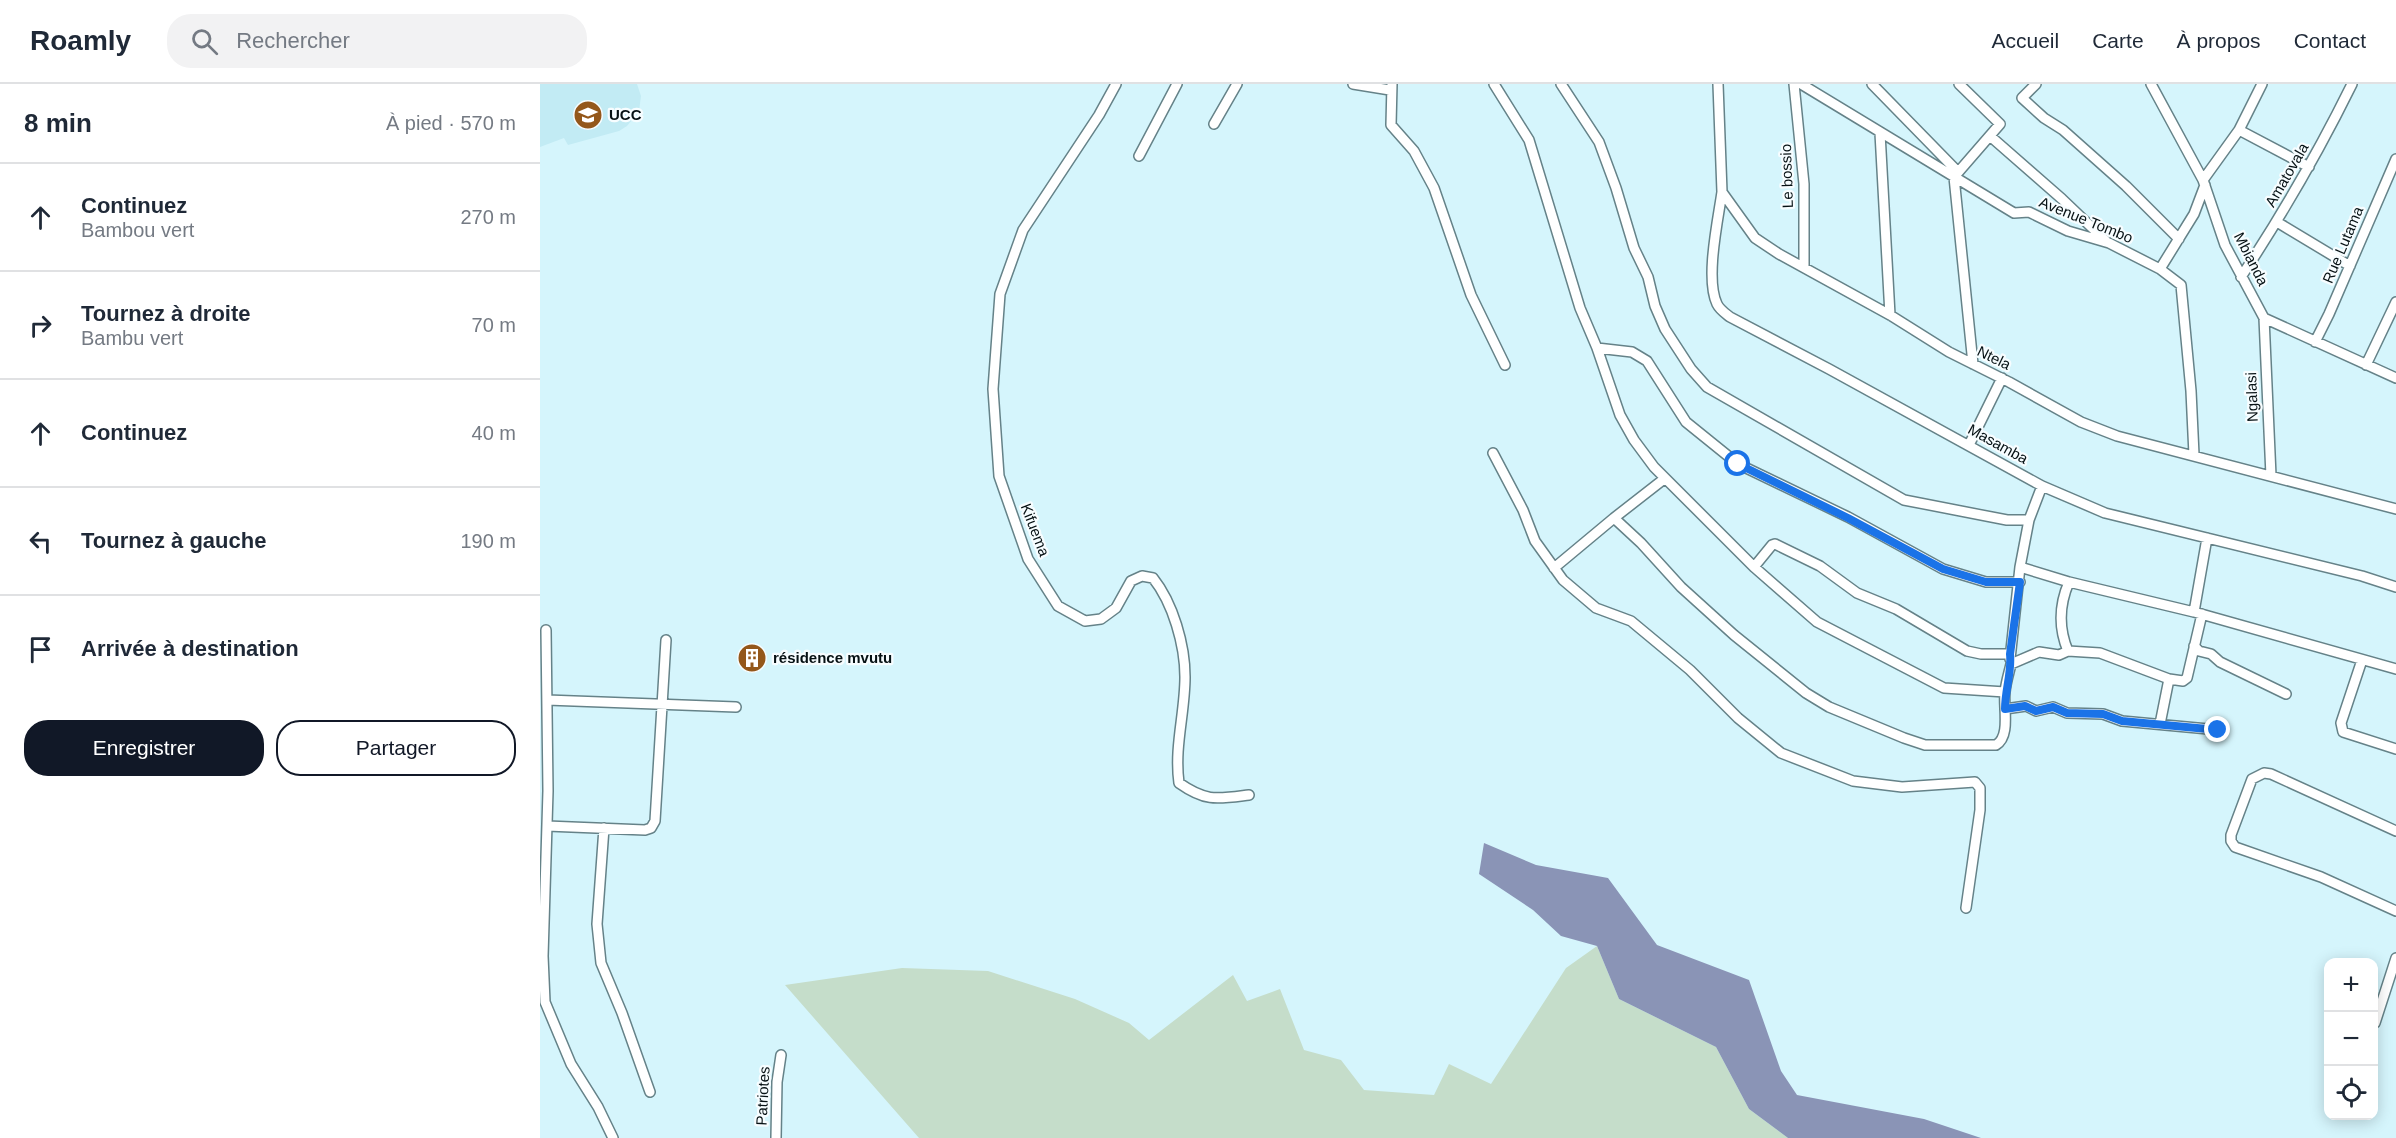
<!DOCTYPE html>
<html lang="fr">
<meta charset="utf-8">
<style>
body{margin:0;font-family:Helvetica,sans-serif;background:#f2f2f3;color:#1f2937}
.controls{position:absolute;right:18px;bottom:18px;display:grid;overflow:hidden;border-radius:12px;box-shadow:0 3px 15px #0003}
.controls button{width:54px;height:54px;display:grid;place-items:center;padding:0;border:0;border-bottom:2px solid #e0e1e3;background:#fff;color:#1f2937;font:30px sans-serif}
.stop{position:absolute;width:18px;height:18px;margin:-14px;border:4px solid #1a73e8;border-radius:50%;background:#fff}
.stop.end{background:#1a73e8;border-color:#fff;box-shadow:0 2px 6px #0008}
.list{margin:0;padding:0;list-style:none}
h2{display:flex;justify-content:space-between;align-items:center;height:78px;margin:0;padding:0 24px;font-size:26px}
h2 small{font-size:20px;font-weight:400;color:#747a83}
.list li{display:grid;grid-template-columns:39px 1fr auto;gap:18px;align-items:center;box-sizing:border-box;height:108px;padding:0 24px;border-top:2px solid #e0e1e3}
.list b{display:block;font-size:22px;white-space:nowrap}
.list p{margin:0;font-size:20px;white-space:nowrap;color:#747a83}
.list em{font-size:20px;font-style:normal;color:#747a83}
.actions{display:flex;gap:12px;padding:18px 24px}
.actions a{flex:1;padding:14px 0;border:2px solid #111827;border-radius:24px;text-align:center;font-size:21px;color:#111827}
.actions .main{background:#111827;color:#fff}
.icon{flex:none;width:33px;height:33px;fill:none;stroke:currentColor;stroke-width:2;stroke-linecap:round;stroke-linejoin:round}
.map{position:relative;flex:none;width:1856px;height:1054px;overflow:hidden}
header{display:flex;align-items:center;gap:36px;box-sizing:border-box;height:84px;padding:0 30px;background:#fff;border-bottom:2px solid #e0e1e3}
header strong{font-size:28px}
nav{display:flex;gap:33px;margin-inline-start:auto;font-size:21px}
.search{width:420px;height:54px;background:#f2f2f3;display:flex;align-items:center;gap:15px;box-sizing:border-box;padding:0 21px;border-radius:24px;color:#747a83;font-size:22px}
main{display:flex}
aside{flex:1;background:#fff}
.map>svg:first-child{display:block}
</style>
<header>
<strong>Roamly</strong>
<div class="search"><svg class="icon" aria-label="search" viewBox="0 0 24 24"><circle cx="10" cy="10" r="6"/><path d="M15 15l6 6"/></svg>Rechercher</div>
<nav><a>Accueil</a><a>Carte</a><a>À propos</a><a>Contact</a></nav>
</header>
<main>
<aside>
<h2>8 min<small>À pied · 570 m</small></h2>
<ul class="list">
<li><svg class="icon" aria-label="ahead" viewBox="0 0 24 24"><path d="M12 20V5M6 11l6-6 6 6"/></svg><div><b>Continuez</b><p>Bambou vert</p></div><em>270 m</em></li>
<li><svg class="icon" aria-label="right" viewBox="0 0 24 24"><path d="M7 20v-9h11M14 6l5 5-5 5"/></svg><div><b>Tournez à droite</b><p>Bambu vert</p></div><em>70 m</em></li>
<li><svg class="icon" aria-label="ahead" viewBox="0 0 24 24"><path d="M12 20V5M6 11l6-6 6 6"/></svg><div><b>Continuez</b></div><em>40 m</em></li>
<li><svg class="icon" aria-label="left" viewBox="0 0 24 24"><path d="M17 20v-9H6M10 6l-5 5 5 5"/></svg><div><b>Tournez à gauche</b></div><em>190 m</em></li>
<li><svg class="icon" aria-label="arrive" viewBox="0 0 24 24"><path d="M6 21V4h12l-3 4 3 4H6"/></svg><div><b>Arrivée à destination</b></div></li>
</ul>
<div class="actions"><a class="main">Enregistrer</a><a>Partager</a></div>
</aside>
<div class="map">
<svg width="1856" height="1054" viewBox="0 0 1856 1054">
<rect width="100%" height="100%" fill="#d5f5fc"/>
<path fill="#c2ebf4" d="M0 0H97L101 12 99 27 87 42 79 47 28 61 24 54 0 63Z"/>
<path fill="#c5ddca" d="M1057 862 1079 915 1176 963 1209 1025 1248 1054H379L245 901 362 884 448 887 535 915 589 939 609 956 693 891 707 917 740 905 764 966 801 976 824 1006 894 1011 909 980 951 1000 1026 884Z"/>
<path fill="#8a94b6" d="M944 759 996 781 1068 794 1117 861 1209 896 1241 987 1257 1011 1384 1035 1441 1054H1248L1244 1051 1209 1025 1176 963 1079 915 1057 862 1021 852 993 826 939 790Z"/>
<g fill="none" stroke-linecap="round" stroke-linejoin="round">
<g stroke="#658288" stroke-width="12">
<path id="minor" d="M576 0 559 31 483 146 460 210 453 305 459 392 488 475 518 522 545 537 561 535 576 524 591 497 602 492 613 494C633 519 645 561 645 593 645 629 634 663 639 699 666 718 677 715 709 711
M813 0 850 6
M852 0 851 41 874 67 894 104 931 211 965 281
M954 0 989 56 1040 224 1057 264 1080 331 1094 356 1114 383 1214 483 1277 538 1404 604 1465 608
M1021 0 1059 58 1076 104 1094 164 1108 193 1115 222 1125 245 1151 285 1167 303 1364 416 1467 436H1489
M1178 0 1182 108 1215 154 1239 170 1350 231 1409 268 1469 298 1541 338 1577 352 1856 425
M1254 0 1264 100V183
M1261 0 1474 129 1489 128 1528 147 1569 159 1620 185 1641 201 1651 307 1654 371
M1332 0 1417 87
M1419 0 1460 40 1414 93 1433 280
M1496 0 1482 14 1504 34 1523 46 1586 102 1639 155
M1611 0 1663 96 1685 161 1724 234 1856 294
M674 40 697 0
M1699 46 1769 83
M1340 49 1350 231
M1450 52 1522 115 1566 157
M599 72 637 0
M1663 96 1699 46 1722 0
M1182 108C1178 136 1165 195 1177 220 1180 226 1185 229 1190 233L1289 285 1502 402 1565 429 1822 492 1856 503
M1737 138 1810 182
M1620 185 1654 130 1665 101
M1701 193C1742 131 1779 67 1812 0
M1724 234 1731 392
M1775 258 1789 230 1856 75
M1057 264 1092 268 1107 277 1146 338 1198 380 1308 433 1403 485 1446 498H1480
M1826 281 1856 218
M1429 361 1462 294
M953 369 983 426 995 457 1023 496 1056 524 1091 537 1150 586 1198 634 1241 669 1313 697 1362 703 1435 698 1440 704V726L1426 824
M1124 395 1074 434 1101 459 1141 503 1194 551 1266 609 1289 623 1364 654 1385 661H1456C1471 652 1463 623 1465 608 1466 598 1469 589 1471 580L1499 568 1519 571 1528 567 1560 569 1629 595 1620 640
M1214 483 1232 461 1235 460 1280 482 1317 509 1356 525 1427 567 1441 570H1470
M1480 483 1529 498 1654 528 1856 585
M1014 484 1074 434
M1654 528 1667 454
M6 546 8 707 3 872 5 918 31 980 58 1023 73 1054
M1654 562 1659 567 1671 570 1680 578 1746 610
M1528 567C1518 543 1519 521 1529 498
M1470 575 1480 483 1489 436 1502 402
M1822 576 1801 639 1803 648 1856 665
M1629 595 1643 597 1647 594 1662 530
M7 616 196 623
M1465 625 1486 622 1496 627 1513 623 1527 629 1563 630 1582 637 1679 646
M7 742 105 746 111 744 115 737 126 556
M64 744 57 840 61 879 82 929 110 1008
M1856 747 1731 690 1724 689 1712 695 1691 751V757L1695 763 1781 793 1856 827
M1835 939 1856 874
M236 1054 237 998 241 971"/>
</g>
<use href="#minor" stroke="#fff" stroke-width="9"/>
</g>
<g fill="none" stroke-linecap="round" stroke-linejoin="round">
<path stroke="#1a73e8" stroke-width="8" d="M1198 380 1308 434 1403 485 1446 498H1480L1470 570C1472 588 1465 606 1465 625L1485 622 1496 627 1513 623 1527 629 1563 630 1582 637 1678 646"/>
</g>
<defs>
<g id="university-disc" transform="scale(1.5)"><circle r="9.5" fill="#94571a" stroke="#f7fdff"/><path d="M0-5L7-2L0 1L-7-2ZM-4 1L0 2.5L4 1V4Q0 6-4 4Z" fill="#fff"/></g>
<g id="building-disc" transform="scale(1.5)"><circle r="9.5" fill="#94571a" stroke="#f7fdff"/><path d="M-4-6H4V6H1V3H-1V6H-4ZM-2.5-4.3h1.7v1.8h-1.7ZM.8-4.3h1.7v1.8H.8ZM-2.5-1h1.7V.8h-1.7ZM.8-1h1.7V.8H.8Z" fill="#fff"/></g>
</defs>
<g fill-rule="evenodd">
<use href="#university-disc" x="48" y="31"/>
<use href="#building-disc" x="212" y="574"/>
</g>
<g text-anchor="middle" stroke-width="4.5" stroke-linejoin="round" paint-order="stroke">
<g font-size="15" font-weight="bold" fill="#061114" stroke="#f7fdff" text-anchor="start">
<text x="69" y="36">UCC</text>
<text x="233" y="579">résidence mvutu</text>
</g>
<g font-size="15" fill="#061114" stroke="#f7fdff">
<text transform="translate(1747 91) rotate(-60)" y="5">Amatovala</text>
<text transform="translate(1247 92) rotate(-92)" y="5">Le bossio</text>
<text transform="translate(1546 136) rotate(22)" y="5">Avenue Tombo</text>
<text transform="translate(1803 161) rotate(-67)" y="5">Rue Lutama</text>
<text transform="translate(1711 175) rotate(63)" y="5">Mbianda</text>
<text transform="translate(1454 274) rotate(26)" y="5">Ntela</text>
<text transform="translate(1712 313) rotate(-92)" y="5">Ngalasi</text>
<text transform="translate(1458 360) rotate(29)" y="5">Masamba</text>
<text transform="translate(495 446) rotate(69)" y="5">Kifuema</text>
<text transform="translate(223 1012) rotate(-87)" y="5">Patriotes</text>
</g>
</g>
</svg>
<div class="controls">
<button>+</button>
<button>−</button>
<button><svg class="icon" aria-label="locate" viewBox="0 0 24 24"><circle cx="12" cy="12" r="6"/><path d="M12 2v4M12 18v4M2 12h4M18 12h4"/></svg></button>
</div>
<div class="stop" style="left:1198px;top:380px"></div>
<div class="stop end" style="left:1678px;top:646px"></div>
</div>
</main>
